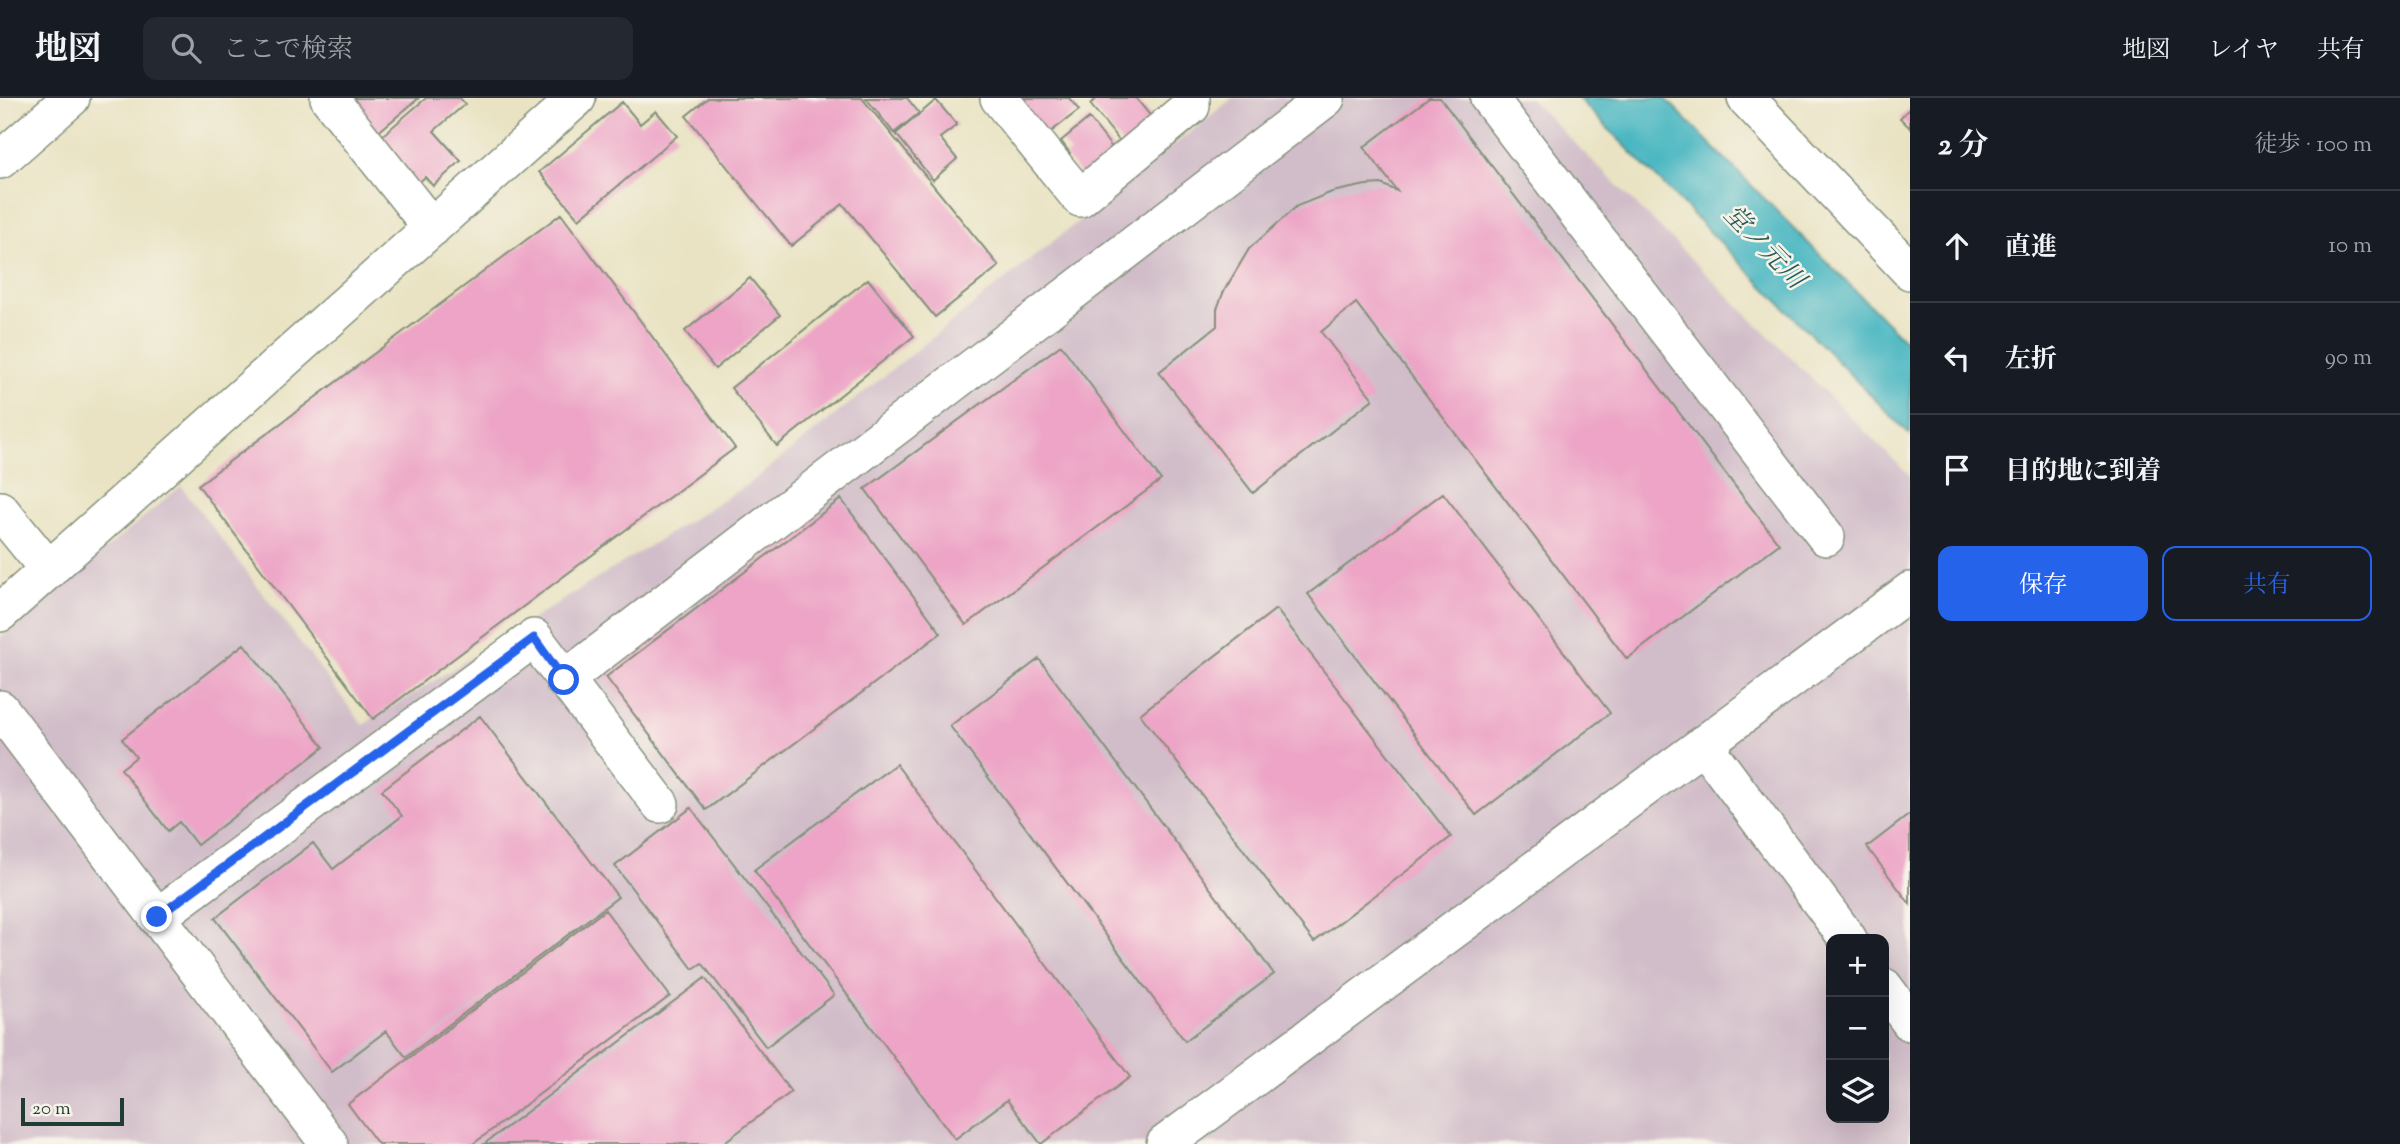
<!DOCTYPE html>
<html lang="ja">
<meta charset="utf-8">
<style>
body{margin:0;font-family:"Sorts Mill Goudy","Noto Serif JP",serif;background:#242831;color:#f1f3f6}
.controls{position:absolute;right:21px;bottom:21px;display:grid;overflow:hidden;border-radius:14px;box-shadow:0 7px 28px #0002}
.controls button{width:63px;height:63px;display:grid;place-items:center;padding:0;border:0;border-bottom:2px solid #363941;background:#171b24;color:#f1f3f6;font:35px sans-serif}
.scale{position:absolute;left:21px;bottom:18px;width:103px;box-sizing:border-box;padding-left:7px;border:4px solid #1f3d34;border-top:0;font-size:19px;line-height:24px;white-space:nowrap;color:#1f3d34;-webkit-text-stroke:5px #f7f3e8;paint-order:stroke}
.stop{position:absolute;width:21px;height:21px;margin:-16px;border:5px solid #2563eb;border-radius:50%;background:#fff}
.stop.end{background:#2563eb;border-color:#fff;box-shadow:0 2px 7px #0008}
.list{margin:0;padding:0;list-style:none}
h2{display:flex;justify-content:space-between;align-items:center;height:91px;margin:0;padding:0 28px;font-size:30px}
h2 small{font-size:23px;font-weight:400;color:#9ea1a6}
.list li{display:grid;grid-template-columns:46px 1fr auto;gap:21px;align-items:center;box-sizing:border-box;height:112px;padding:0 28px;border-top:2px solid #363941}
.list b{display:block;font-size:26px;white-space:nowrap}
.list em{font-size:23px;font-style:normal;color:#9ea1a6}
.actions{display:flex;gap:14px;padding:21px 28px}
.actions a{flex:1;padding:16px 0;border:2px solid #2563eb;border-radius:14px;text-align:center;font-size:24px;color:#2563eb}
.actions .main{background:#2563eb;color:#fff}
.icon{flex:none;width:38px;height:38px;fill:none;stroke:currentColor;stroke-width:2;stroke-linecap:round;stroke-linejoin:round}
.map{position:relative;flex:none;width:1910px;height:1046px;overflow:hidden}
header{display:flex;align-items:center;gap:42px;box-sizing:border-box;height:98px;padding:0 35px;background:#171b24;border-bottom:2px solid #363941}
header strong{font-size:33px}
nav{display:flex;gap:38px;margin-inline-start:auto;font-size:24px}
.search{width:490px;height:63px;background:#242831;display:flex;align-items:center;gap:18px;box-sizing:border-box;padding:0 24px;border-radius:14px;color:#9ea1a6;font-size:26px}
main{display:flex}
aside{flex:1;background:#171b24}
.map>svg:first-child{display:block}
</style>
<header>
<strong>地図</strong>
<div class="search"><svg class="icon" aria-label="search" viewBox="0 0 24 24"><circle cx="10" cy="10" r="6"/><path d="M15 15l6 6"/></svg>ここで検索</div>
<nav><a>地図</a><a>レイヤ</a><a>共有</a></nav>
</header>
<main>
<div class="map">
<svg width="1910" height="1046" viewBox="0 0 1910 1046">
<rect width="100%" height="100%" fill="#f7f3e8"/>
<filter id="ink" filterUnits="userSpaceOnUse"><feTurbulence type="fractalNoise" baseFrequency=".0143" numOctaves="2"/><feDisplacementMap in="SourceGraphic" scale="14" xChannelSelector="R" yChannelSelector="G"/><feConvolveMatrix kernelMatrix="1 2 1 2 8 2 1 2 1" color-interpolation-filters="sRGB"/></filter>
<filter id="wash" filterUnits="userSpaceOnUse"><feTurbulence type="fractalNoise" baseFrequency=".00686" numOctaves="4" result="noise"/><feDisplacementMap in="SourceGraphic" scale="28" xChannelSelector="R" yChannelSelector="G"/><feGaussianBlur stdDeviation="1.57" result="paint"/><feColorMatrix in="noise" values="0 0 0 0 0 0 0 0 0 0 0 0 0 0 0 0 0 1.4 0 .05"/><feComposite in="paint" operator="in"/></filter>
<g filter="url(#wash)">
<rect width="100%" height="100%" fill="#e9e3c3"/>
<path fill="#d1bdc9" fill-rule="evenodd" d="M1233 0H1529L1910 378V1046H0V540L181 388 363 627 750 385ZM1831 841H1884V1020H1831Z"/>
<path fill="#47b6c1" stroke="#337a7a" stroke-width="2" d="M1578 0H1665L1910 248V337Z"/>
<g id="blocks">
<path fill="#eda4c6" d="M346 0H419L376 36Z
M426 0H460L465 6 434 33 461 63 433 88 425 79 415 88 376 43Z
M708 0H862L999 168 935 219 843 106 791 148 686 18Z
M866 0H907L919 15 894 35Z
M1012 0H1069L1079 12 1044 39Z
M1098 0H1136L1157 26 1126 51 1090 6Z
M1429 0H1440L1779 446 1627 561 1356 205 1321 234 1373 301 1253 395 1159 274 1217 228V211L1224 193 1249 151 1297 108 1332 94 1366 87 1381 86 1397 93 1364 49Z
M936 2 957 27 940 40 957 61 933 82 896 36Z
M622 4 640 26 656 13 677 38 579 121 539 74Z
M1910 10V30L1900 20Z
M1089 20 1121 61 1088 87 1065 58 1070 55 1061 43Z
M561 116 735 350 373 621 198 387Z
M750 180 780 217 715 271 685 233Z
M868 181 914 238 777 348 731 290Z
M1061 247 1161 382 966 527 865 391Z
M1443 395 1610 615 1476 717 1308 496Z
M841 401 941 535 706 712 606 579Z
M1276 511 1451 739 1314 844 1140 616Z
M244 546 324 649 197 747 179 724 168 733 121 671 136 659 122 641Z
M1039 561 1274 876 1185 943 950 628Z
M480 618 618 799 406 959 386 933 332 974 215 820 313 745 333 771 402 718 382 692Z
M896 666 1130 979 1041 1046 1007 1002 955 1041 754 772Z
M691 710 834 897 766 949 702 865 693 871 615 768Z
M1910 716V806L1867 749Z
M605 812 670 898 473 1046H378L348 1006Z
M705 880 791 994 722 1046H484Z"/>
</g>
</g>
<g filter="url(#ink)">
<use href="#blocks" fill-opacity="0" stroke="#84907c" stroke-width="2"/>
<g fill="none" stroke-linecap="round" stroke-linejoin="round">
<g stroke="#84907c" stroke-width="40">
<path id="minor" d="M329 0 432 130
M999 0 1080 100 1191 8V0
M1489 0 1826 439
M1746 0 1910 173
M0 62 71 0
M0 412 49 472
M0 515 577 0
M564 582 1326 0
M0 611 329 1046
M1703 646 1848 841
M157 819 534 540 660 706
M1884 889 1910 924
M1165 1046 1910 493"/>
</g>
<use href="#minor" stroke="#fff" stroke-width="37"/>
</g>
</g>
<g fill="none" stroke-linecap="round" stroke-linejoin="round" filter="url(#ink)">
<path stroke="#2563eb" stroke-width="9" d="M157 819 534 540 564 582"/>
</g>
<g text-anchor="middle" stroke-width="5" stroke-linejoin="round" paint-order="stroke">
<g font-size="26" font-style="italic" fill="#295b57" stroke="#f7f3e8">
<text transform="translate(1765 148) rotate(46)" y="9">堂ノ元川</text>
</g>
</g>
</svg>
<div class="controls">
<button>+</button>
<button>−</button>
<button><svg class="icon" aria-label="layers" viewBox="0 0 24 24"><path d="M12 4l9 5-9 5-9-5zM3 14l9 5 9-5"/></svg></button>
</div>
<div class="scale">20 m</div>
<div class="stop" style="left:564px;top:582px"></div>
<div class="stop end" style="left:157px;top:819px"></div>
</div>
<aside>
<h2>2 分<small>徒歩 · 100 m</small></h2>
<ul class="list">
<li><svg class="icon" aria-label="ahead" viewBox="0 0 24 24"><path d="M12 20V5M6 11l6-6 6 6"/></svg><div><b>直進</b></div><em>10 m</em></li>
<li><svg class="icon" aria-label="left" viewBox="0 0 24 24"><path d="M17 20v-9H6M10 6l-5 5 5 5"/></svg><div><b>左折</b></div><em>90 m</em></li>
<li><svg class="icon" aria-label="arrive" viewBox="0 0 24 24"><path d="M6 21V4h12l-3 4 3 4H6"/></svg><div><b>目的地に到着</b></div></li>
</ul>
<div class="actions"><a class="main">保存</a><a>共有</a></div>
</aside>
</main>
